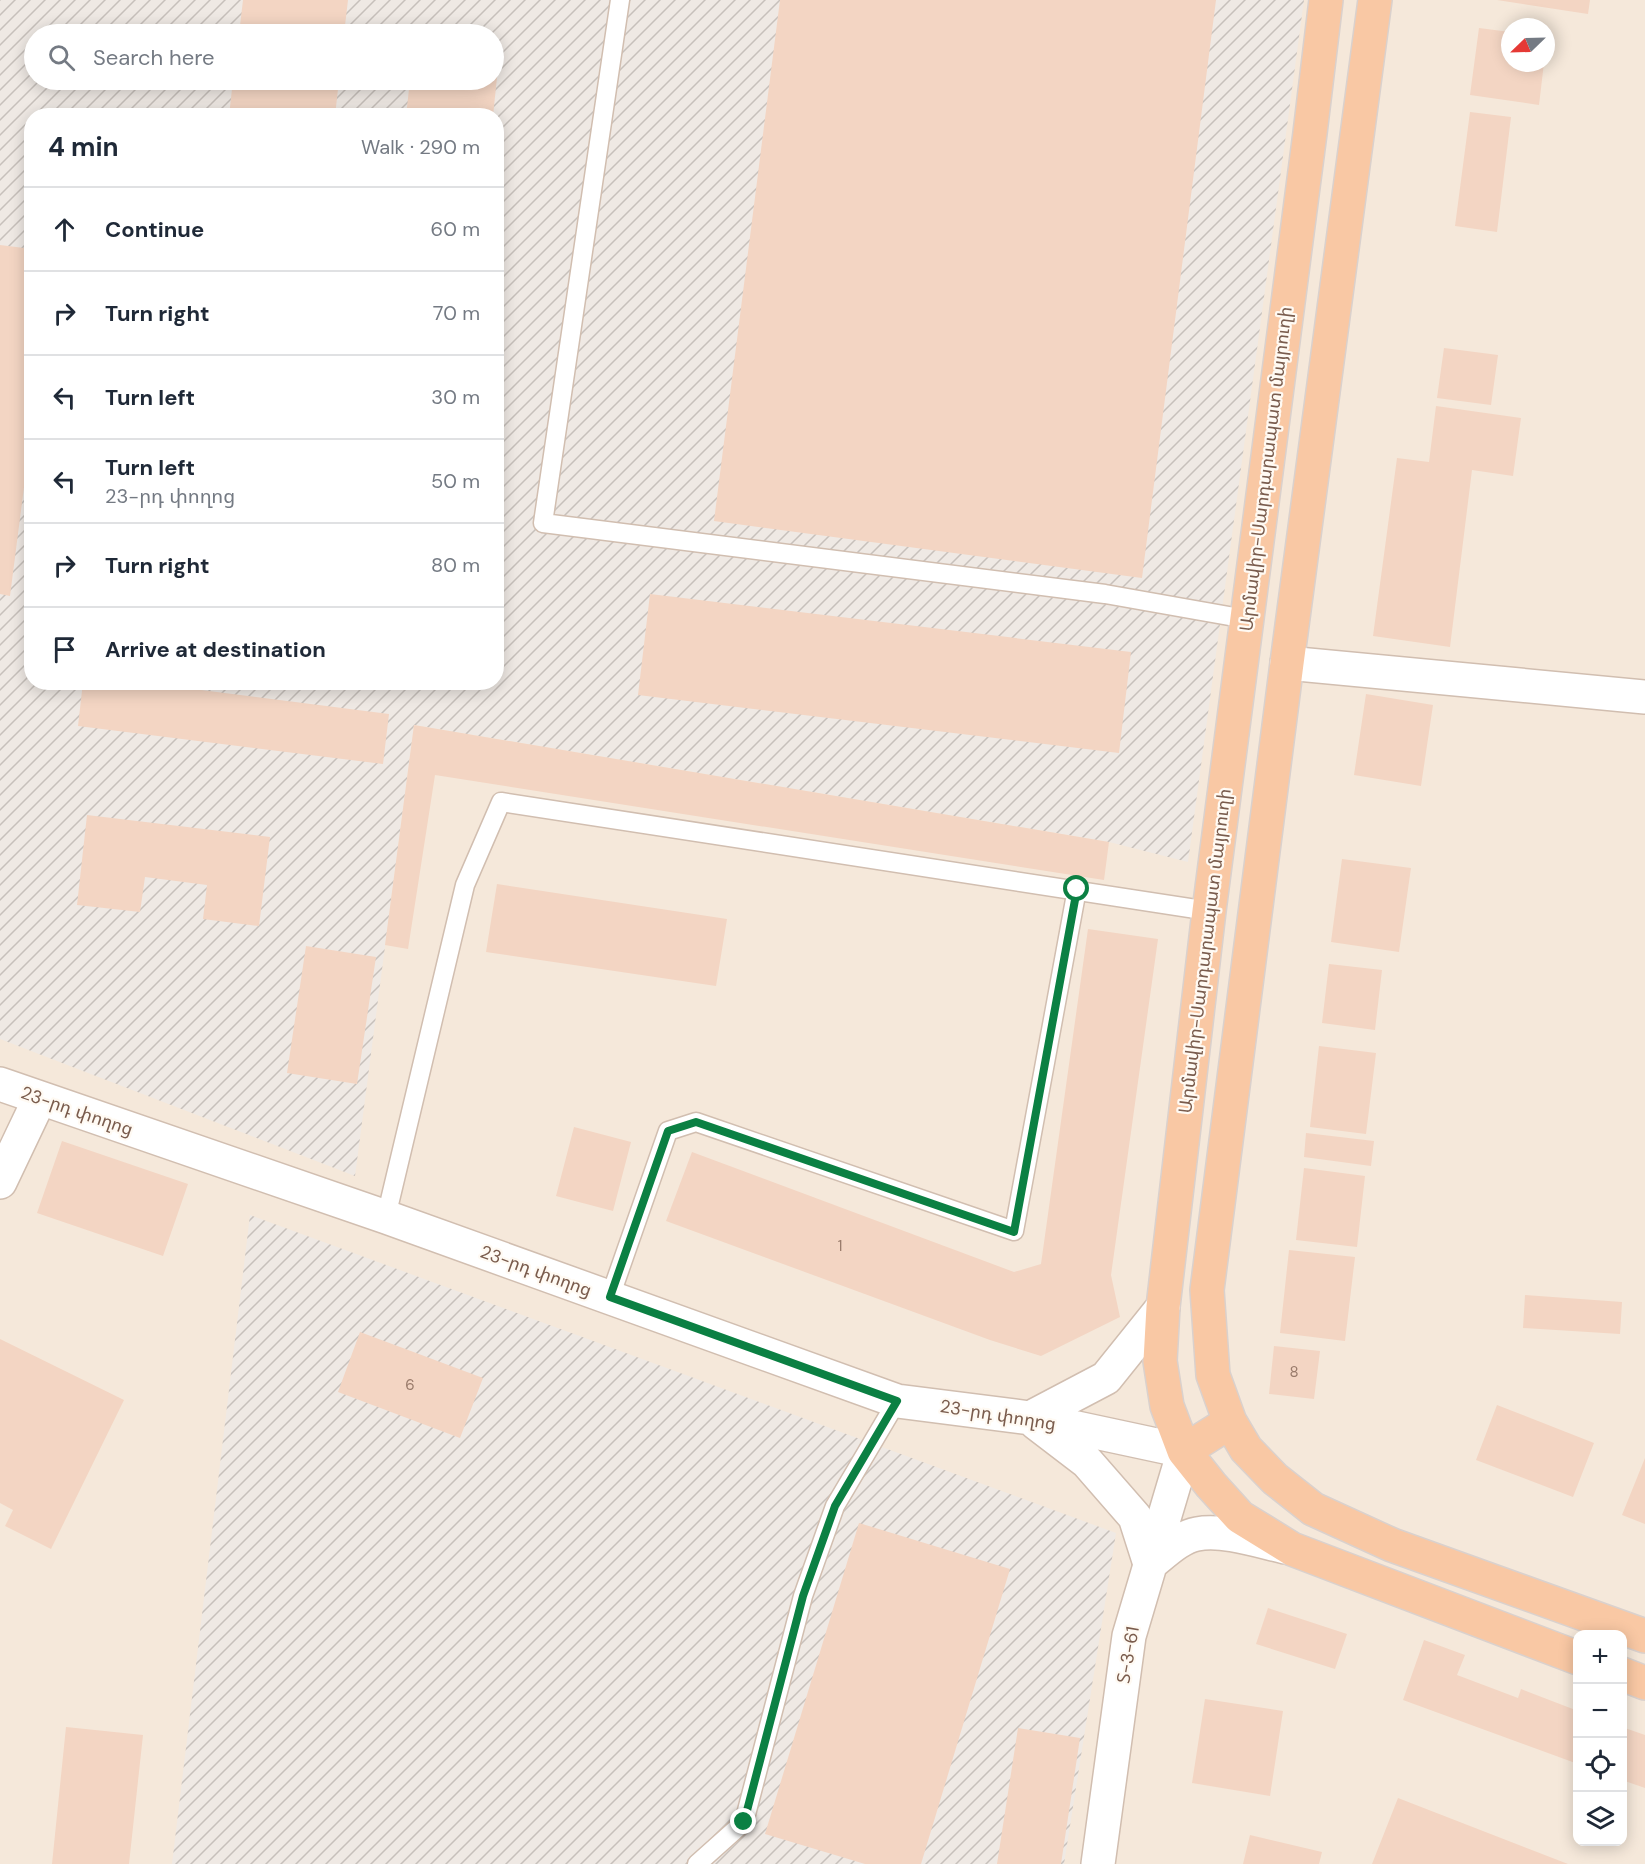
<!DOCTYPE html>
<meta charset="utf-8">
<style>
body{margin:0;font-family:"DM Sans","Noto Sans Armenian",sans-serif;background:#f6f6f7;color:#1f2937}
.controls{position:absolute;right:18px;bottom:18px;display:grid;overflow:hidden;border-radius:12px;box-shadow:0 3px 15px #0003}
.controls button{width:54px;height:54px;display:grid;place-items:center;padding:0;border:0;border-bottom:2px solid #e0e1e3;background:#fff;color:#1f2937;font:30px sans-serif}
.compass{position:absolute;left:1501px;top:18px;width:54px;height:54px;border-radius:50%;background:#fff;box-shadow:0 3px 15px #0003;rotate:247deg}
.stop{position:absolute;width:18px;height:18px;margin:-14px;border:4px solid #0b8043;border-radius:50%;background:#fff}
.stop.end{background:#0b8043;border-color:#fff;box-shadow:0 2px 6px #0008}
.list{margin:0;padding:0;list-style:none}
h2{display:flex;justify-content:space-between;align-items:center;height:78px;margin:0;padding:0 24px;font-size:26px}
h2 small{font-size:20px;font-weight:400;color:#747a83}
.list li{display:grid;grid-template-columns:39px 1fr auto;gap:18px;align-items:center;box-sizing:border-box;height:84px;padding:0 24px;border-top:2px solid #e0e1e3}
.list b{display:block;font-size:22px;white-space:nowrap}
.list p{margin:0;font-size:20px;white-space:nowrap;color:#747a83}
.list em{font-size:20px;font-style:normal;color:#747a83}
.icon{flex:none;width:33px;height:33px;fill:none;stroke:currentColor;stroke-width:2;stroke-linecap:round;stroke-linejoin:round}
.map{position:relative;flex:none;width:1645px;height:1864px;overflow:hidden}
.search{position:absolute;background:#fff;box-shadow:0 3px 15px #0003;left:24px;top:24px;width:480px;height:66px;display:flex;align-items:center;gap:15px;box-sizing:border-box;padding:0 21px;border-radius:33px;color:#747a83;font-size:22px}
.panel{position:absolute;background:#fff;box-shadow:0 3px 15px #0003;left:24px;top:108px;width:480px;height:582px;border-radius:24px}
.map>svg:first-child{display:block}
</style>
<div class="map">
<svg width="1645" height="1864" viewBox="0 0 1645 1864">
<defs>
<pattern id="industrial-furrows" width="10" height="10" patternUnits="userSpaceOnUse" patternTransform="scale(1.5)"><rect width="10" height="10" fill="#efe9e4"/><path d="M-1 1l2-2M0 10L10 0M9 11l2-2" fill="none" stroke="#c7c0bb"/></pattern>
</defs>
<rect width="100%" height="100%" fill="#fdf6ec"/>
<path fill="#f5e8da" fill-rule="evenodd" d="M0 0H1645V1864H0ZM1510 27H1546V63H1510ZM34 34H494V80H34ZM32 116H496V682H32ZM1578 1634H1622V1842H1578Z"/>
<path fill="url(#industrial-furrows)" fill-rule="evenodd" d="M0 0H1304L1188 862 1109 842 414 725 355 1176 0 1039ZM34 34H494V80H34ZM32 116H496V682H32Z
M250 1215 1116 1533 1064 1864H172Z"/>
<path fill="#f3d5c3" d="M243 0H348L344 34H239Z
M780 0H1216L1142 578 714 521Z
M1497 0H1590L1588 14Z
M1479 28 1510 32V63H1544L1539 105 1470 95Z
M494 57 499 58 493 116H406L410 80H494Z
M233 80H339L335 116H229Z
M1470 112 1511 117 1497 232 1455 226Z
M0 245 32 249V425L10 596 0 594Z
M1444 348 1498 355 1491 405 1437 398Z
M1436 406 1521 418 1513 476 1472 470 1450 647 1373 636 1397 458 1429 462Z
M650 594 1131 652 1119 753 638 695Z
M83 682H138L389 714 383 764 78 726Z
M1366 694 1433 705 1421 786 1354 775Z
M414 725 1109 842 1104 880 435 775 408 949 385 945Z
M87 815 270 837 259 926 203 919 207 885 145 877 140 912 77 905Z
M1342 859 1411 868 1399 952 1331 942Z
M497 884 727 919 716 986 486 952Z
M1088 929 1158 939 1111 1275 1120 1317 1041 1356 990 1340 666 1221 692 1152 1014 1272 1041 1264Z
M306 946 376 957 357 1084 287 1073Z
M1329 964 1382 970 1375 1030 1322 1023Z
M1319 1046 1376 1053 1366 1134 1310 1127Z
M574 1127 631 1142 613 1211 556 1196Z
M1306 1133 1374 1141 1371 1166 1304 1157Z
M62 1141 188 1184 163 1256 37 1213Z
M1304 1168 1365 1176 1357 1247 1296 1240Z
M1289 1250 1355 1257 1345 1341 1280 1333Z
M1525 1295 1622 1302 1620 1334 1523 1328Z
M360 1332 483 1378 460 1438 338 1392Z
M0 1339 124 1400 51 1549 5 1526 13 1510 0 1503Z
M1274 1346 1320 1351 1314 1399 1269 1394Z
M1497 1405 1594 1443 1573 1497 1476 1460Z
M1645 1458V1524L1622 1515Z
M859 1523 1010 1569 921 1864H865L765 1834Z
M1268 1608 1347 1634 1335 1669 1256 1644Z
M1424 1640 1465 1655 1457 1675 1518 1698 1521 1689 1578 1711V1764L1403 1700Z
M1205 1699 1283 1711 1270 1796 1192 1783Z
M66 1727 143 1735 129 1864H52Z
M1622 1727 1645 1735V1788L1622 1780Z
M1018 1728 1080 1738 1061 1864H997Z
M1398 1798 1568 1864H1372Z
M1250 1835 1322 1852 1319 1864H1243Z"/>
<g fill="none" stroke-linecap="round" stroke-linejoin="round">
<g stroke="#d1beb0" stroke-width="21">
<path id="service" d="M620 0 543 523 1105 594 1246 619
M386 1217 465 885 501 802 1209 911
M610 1297 668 1131 696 1122 1014 1231 1077 889
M697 1864 744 1822 803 1596 835 1506 897 1401"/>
</g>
<g stroke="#d1beb0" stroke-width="36">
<path id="minor" d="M1287 663 1645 697
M0 1084 386 1217 897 1401 1030 1418 1184 1451
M0 1182 40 1098
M1030 1418 1106 1378 1163 1307
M1036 1423 1087 1462 1135 1517 1150 1564"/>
</g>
<g stroke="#d1beb0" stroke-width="36">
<path id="tertiary" d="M1150 1564C1164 1553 1180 1537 1197 1534 1223 1529 1259 1541 1285 1547
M1098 1864 1129 1636 1184 1451"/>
</g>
<g stroke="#dad1cd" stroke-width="36">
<path id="trunk" d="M1326 0 1310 133 1209 911 1163 1307 1160 1361 1167 1406 1184 1451 1211 1485 1240 1517 1292 1549 1578 1658
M1375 0 1287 663 1207 1290 1213 1375 1230 1422 1246 1449 1275 1479 1313 1509 1392 1545 1645 1636
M1184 1451 1230 1422
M1622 1674 1645 1683"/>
</g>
<use href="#service" stroke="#fff" stroke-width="18"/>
<use href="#minor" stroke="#fff" stroke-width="33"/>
<use href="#tertiary" stroke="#fff" stroke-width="33"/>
<use href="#trunk" stroke="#f9c8a4" stroke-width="33"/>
</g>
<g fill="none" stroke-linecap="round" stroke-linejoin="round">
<path stroke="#0b8043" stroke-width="8" d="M744 1822 803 1596 835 1506 897 1401 610 1297 668 1131 696 1122 1014 1232 1077 889"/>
</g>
<g text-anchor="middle" stroke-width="4.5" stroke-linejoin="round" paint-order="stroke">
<g font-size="15" fill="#987a6a">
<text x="840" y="1251">1</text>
<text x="1294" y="1377">8</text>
<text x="410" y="1390">6</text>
</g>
<g font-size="18" fill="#7a5c4d" stroke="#fffaf3">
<text transform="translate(1266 469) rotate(-83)" y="6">Արմավիր-Սարդարապատ մայրուղի</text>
<text transform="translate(1205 951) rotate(-83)" y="6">Արմավիր-Սարդարապատ մայրուղի</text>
<text transform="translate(77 1111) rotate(19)" y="6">23-րդ փողոց</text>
<text transform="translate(536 1271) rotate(20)" y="6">23-րդ փողոց</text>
<text transform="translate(998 1415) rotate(9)" y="6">23-րդ փողոց</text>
<text transform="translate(1128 1655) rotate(-80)" y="6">Տ-3-61</text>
</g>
</g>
</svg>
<div class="controls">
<button>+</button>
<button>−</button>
<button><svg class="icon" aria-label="locate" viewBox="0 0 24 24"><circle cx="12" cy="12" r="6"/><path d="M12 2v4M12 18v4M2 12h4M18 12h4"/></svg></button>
<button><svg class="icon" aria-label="layers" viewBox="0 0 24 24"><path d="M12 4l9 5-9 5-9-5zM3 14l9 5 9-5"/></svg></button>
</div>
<svg class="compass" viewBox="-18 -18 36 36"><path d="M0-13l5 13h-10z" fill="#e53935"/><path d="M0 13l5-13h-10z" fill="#747a83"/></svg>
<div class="stop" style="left:1077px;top:889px"></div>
<div class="stop end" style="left:744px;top:1822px"></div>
<div class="search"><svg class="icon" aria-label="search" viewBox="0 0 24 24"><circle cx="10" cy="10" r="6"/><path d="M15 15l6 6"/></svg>Search here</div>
<section class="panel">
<h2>4 min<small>Walk · 290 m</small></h2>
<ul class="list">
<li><svg class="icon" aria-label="ahead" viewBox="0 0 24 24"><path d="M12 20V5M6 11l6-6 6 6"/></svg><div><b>Continue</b></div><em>60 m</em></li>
<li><svg class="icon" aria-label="right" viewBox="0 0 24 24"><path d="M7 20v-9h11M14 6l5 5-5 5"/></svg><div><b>Turn right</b></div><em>70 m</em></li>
<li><svg class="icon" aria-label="left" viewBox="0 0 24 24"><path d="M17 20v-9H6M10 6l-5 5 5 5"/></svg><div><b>Turn left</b></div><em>30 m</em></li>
<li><svg class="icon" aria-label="left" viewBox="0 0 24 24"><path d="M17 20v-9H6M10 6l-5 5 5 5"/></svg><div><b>Turn left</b><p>23-րդ փողոց</p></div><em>50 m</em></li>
<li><svg class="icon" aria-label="right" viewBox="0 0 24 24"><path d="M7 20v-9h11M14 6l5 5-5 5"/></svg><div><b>Turn right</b></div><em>80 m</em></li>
<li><svg class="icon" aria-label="arrive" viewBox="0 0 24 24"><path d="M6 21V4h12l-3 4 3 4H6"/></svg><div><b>Arrive at destination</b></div></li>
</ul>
</section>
</div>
